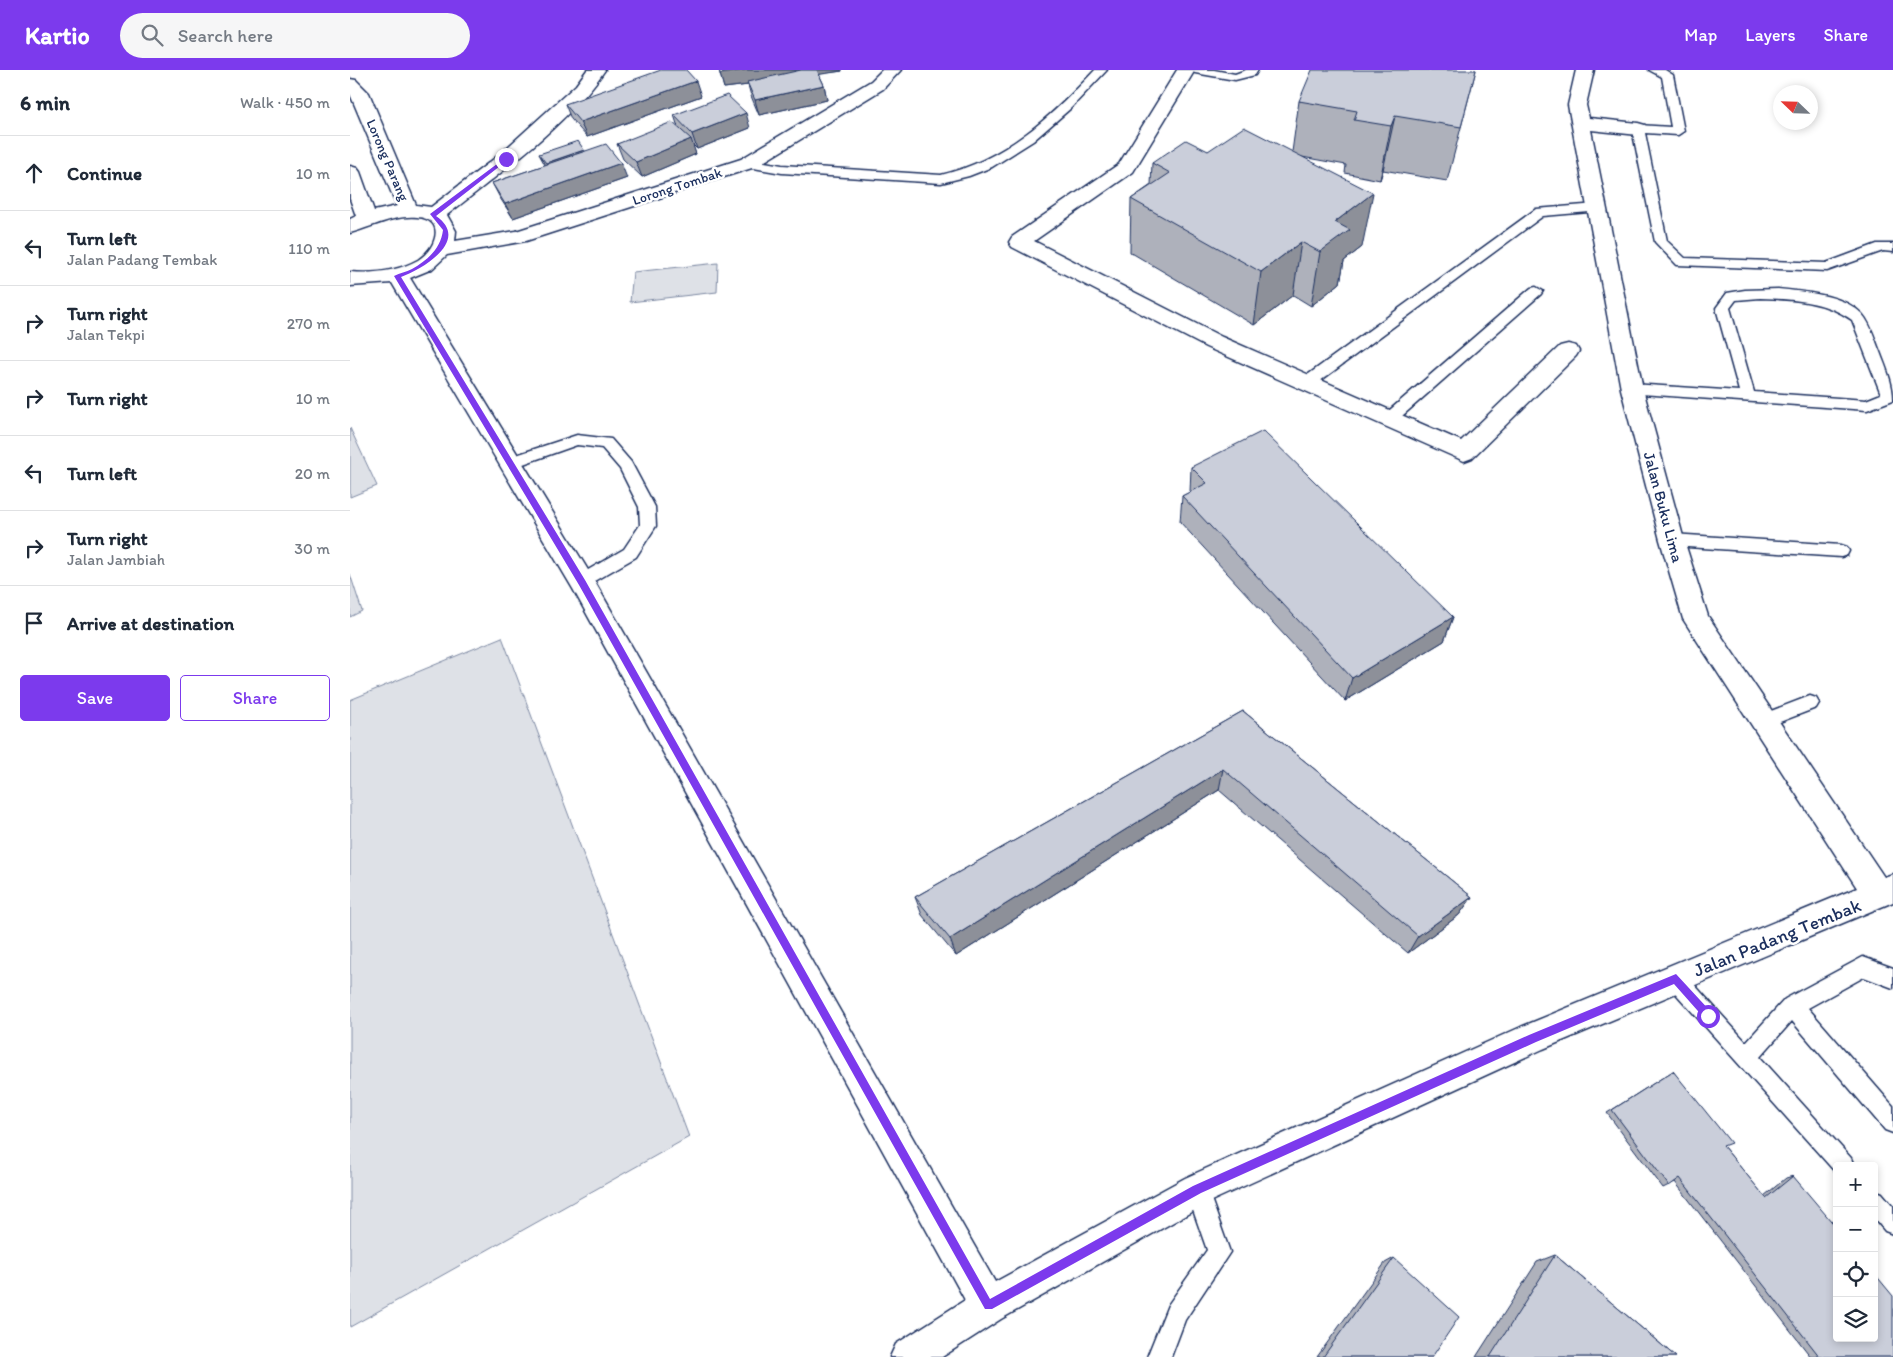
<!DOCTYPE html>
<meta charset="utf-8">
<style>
body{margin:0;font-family:Itim,sans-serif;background:#f6f6f7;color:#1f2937}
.controls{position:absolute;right:15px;bottom:15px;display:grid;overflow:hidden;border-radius:5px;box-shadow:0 2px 8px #0003}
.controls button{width:45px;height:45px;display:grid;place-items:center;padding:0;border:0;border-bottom:1px solid #e0e1e3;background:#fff;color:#1f2937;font:25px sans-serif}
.compass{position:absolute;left:1423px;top:15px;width:45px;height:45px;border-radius:50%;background:#fff;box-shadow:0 2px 8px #0003;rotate:293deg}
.stop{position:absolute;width:15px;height:15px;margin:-11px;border:4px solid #7c3aed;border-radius:50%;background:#fff}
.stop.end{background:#7c3aed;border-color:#fff;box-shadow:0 1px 5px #0008}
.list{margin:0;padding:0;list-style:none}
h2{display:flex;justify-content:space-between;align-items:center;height:65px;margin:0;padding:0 20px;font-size:21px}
h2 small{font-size:16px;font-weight:400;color:#747a83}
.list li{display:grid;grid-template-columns:32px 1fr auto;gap:15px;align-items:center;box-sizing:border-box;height:75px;padding:0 20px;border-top:1px solid #e0e1e3}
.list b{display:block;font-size:19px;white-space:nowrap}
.list p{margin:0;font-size:16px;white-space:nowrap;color:#747a83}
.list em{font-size:16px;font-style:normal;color:#747a83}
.actions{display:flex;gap:10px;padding:15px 20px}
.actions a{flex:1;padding:11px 0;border:1px solid #7c3aed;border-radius:5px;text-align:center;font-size:18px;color:#7c3aed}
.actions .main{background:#7c3aed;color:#fff}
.icon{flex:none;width:28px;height:28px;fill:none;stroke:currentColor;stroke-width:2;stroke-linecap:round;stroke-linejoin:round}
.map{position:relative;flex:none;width:1543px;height:1287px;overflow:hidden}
header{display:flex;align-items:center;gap:30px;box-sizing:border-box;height:70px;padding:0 25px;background:#7c3aed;color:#fff}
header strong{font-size:24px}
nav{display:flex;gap:28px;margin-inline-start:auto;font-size:18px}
.search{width:350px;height:45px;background:#f6f6f7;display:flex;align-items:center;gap:12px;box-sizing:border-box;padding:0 18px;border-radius:28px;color:#747a83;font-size:19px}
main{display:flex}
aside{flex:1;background:#fff}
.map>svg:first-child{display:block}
</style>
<header>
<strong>Kartio</strong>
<div class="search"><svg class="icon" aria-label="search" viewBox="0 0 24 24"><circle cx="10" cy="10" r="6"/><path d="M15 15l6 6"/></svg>Search here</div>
<nav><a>Map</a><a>Layers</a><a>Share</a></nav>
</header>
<main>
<aside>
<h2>6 min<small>Walk · 450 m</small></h2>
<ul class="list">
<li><svg class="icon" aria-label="ahead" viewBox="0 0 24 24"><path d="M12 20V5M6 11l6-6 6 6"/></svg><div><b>Continue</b></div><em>10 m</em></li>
<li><svg class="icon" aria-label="left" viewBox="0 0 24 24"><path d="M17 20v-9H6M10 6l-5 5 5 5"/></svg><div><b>Turn left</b><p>Jalan Padang Tembak</p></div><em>110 m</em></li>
<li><svg class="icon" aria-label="right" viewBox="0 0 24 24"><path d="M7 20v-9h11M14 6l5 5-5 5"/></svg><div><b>Turn right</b><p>Jalan Tekpi</p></div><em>270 m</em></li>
<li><svg class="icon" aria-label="right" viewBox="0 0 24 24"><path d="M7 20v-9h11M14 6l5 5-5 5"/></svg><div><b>Turn right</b></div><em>10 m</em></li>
<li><svg class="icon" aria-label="left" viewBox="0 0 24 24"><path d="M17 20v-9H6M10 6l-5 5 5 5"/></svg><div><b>Turn left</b></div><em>20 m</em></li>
<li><svg class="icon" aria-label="right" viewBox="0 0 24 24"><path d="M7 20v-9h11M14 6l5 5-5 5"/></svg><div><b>Turn right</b><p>Jalan Jambiah</p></div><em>30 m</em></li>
<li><svg class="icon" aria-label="arrive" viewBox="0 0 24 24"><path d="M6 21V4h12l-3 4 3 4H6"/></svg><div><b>Arrive at destination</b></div></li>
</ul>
<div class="actions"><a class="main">Save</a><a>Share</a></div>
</aside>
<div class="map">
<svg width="1543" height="1287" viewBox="0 0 1543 1287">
<rect width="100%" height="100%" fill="#fff"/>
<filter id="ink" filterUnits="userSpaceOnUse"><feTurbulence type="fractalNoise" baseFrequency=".02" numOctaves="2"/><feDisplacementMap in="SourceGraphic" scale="10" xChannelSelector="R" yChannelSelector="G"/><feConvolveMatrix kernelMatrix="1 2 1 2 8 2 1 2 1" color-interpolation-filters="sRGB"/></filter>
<g filter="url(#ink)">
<path fill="#dee1e7" stroke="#7c88a2" d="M368 193 367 222 280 232 283 202Z
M0 358 27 416 0 427Z
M0 504 12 541 0 547Z
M152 567 339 1067 0 1257V630Z"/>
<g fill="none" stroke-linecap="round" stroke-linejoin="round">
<g stroke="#1b2f5e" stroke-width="3">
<path id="service" d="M745 0H757L721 38 683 71 642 97 619 106 591 113 432 103 398 97 392 93 398 89 432 95 591 105C655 90 701 47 745 0Z
M839 0H864L885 4 896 0H908L905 5 885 10 845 3Z
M1299 0H1315L1323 5 1334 61 1328 65 1295 63 1317 171 1335 188 1476 193 1527 174H1543V182L1533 181 1477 201 1327 195 1305 172 1282 59 1288 55 1321 57 1312 7Z
M1247 134 1251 135 1253 138 1251 141 1193 146 962 317H952L950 313 952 309 1186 139Z
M1186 217 1193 221 1191 224 1044 353H1034L1032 349 1034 345 1181 218Z
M1428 219C1454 222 1493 224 1512 244 1521 254 1525 270 1530 282 1536 298 1543 313 1543 330L1517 340 1277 323 1275 319 1282 314 1389 321 1366 238 1377 223 1395 220ZM1410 228C1442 229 1476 231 1502 250L1531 324 1516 330 1404 322 1380 238 1386 230Z
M227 365 261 369 281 392 305 437 306 456 286 487 232 518 226 517 224 512 226 507 274 479 290 455 289 437 270 399 252 378 227 375 159 399 154 397 151 393 154 389Z
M1322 464 1491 475 1497 477 1499 481 1497 485 1491 487 1322 476 1316 474 1314 470 1316 466Z
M1460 626 1466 628 1469 633 1466 638 1414 658 1408 656 1405 651 1408 646Z
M1513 887 1543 898V918L1514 907 1458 938 1543 1036V1063L1535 1060 1442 951 1410 987 1501 1088 1504 1096H1487V1104L1319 916 1316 909 1319 902 1326 899 1333 902 1396 972 1435 929Z
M847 1109 855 1112 880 1182 835 1250 821 1287H797L818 1235 857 1180 836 1120 839 1112Z
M1524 1120 1532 1123 1543 1136V1164L1535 1161 1524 1148Z"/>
</g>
<g stroke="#1b2f5e" stroke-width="3">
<path id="minor" d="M237 0H255C218 54 149 104 97 145L106 161 105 171 166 161 391 89 521 11 532 0H551L533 19 405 97 176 171 97 185 82 199 60 208 241 505 645 1212 835 1108 1171 957 1507 818 1333 549 1310 470 1271 319 1218 35 1226 0H1244L1236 35 1239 48 1288 53 1295 55 1297 59 1295 63 1288 65 1241 60 1293 319 1334 470 1358 546 1534 807 1543 804V832L1193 979 859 1132 651 1249 592 1287H540L546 1274 615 1230 223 519 42 213 0 216V202C23 204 48 201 68 190 86 179 97 149 67 147 42 145 23 157 0 163V149L6 146 0 129V96L7 98 10 102 24 141 47 136 0 24V9L6 10 19 23 66 135 81 137 149 85 226 15Z
M827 0H845L783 102 684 171 872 267 1111 371 1210 276 1218 274 1226 276 1229 281 1226 286 1122 388 1114 391 856 277 662 177 659 172 662 167 769 94Z"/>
</g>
<use href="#service" fill="#fff" fill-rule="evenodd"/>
<use href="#minor" fill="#fff" fill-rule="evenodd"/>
</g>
<path fill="#aeb1bb" stroke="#1b2f5e" d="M369 0H492V1L469 4 474 15 477 30 409 45 401 26 398 15 374 18Z
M1126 0 1097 111 1033 100 1030 110 995 103 996 95 952 87 1012 177 994 191 990 213 961 236 943 225 904 255 780 182 781 129 801 115 802 93 858 81 942 82 949 31Z
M351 26 237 67 221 49 215 34Z
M324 45 400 58 347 79 342 74 346 84 292 107 273 89 267 74 328 57Z
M235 81 277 108 163 148 150 128 142 113 195 95 189 84Z
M841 397 1103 547 1094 571 995 631 830 452 832 426 840 422Z
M893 641 1122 827 1109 845 1058 883 869 720 606 886 572 845 565 827Z
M1323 1001 1373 1076 1414 1126 1436 1108 1443 1106 1543 1287H1461L1325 1112 1313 1118 1257 1043Z
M1205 1185 1326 1287H1126L1187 1192Z
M1044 1188 1082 1287H967L1035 1193Z"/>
<path fill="#8d9099" stroke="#1b2f5e" d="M395 0H492V1L398 15 397 12 398 15 374 18 370 4Z
M346 11 351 26 237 67 230 52Z
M474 15 477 30 409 45 405 30Z
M396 43 400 58 347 79 342 64Z
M1045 46 1033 100 1030 110 1041 56Z
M341 69 346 84 292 107 286 92Z
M234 80 237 87 199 101 196 93Z
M271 93 277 108 163 148 155 134Z
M1023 123 1012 177 994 191 990 213 961 236 970 182 985 152Z
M951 172 943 225 904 255 911 202Z
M1103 547 1094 571 995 631 1002 608Z
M873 699 869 720 606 886 600 869Z
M1122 827 1109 845 1058 883 1068 866Z"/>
<path fill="#caceda" stroke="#1b2f5e" d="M311 0H336L346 11 230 52 215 34Z
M369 0H395L370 4Z
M451 0H467L474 15 405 30 397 12Z
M962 0H1126L1111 57 1045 46 1041 56 1004 50 1007 41 949 31Z
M377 25 396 43 342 64 324 45Z
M322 52 341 69 286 92 267 74Z
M894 57 1023 123 985 152 1000 160 970 182 951 172 911 202 781 129 820 103 802 93 836 70 858 81Z
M228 71 234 80 196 93 189 84Z
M256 74 271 93 155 134 142 113Z
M913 361 1103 547 1002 608 832 426 857 413 841 397Z
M893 641 1122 827 1068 866 873 699 600 869 565 827Z
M1323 1001 1381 1073 1373 1076 1416 1128 1443 1106 1487 1158V1268H1524V1203L1543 1226V1287H1470L1330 1108 1319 1116 1262 1040Z
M1205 1185 1326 1287H1140Z
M1044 1188 1109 1247 1082 1287H973Z"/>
</g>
<path fill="#7c3aed" d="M155 88 159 89 86 146C121 170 73 199 51 207L235 510 640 1229 843 1116 1179 965 1326 904 1362 943V949H1355L1324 914 1186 972 851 1123 642 1239H635L229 515 44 206C50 203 56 202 62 199 78 190 91 178 93 160L80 144Z"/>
<g text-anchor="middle" stroke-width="5" stroke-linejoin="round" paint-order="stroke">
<g font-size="14" fill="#1b2f5e" stroke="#fff">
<text transform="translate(38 90) rotate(67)" y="5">Lorong Parang</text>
<text transform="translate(327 116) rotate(-18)" y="5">Lorong Tombak</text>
</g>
<g font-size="16" fill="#1b2f5e" stroke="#fff">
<text transform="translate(1314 437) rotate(75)" y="6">Jalan Buku Lima</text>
</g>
<g font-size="19" fill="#1b2f5e" stroke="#fff">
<text transform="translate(1427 867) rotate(-22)" y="7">Jalan Padang Tembak</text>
</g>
</g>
</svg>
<div class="controls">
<button>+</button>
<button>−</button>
<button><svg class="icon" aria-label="locate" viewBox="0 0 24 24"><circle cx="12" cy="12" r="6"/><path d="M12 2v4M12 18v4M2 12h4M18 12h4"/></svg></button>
<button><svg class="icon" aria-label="layers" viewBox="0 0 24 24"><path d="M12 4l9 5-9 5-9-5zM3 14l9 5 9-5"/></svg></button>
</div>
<svg class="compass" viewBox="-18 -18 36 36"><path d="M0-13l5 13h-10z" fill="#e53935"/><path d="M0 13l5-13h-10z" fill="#747a83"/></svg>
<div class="stop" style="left:1358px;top:946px"></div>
<div class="stop end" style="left:156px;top:89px"></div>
</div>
</main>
